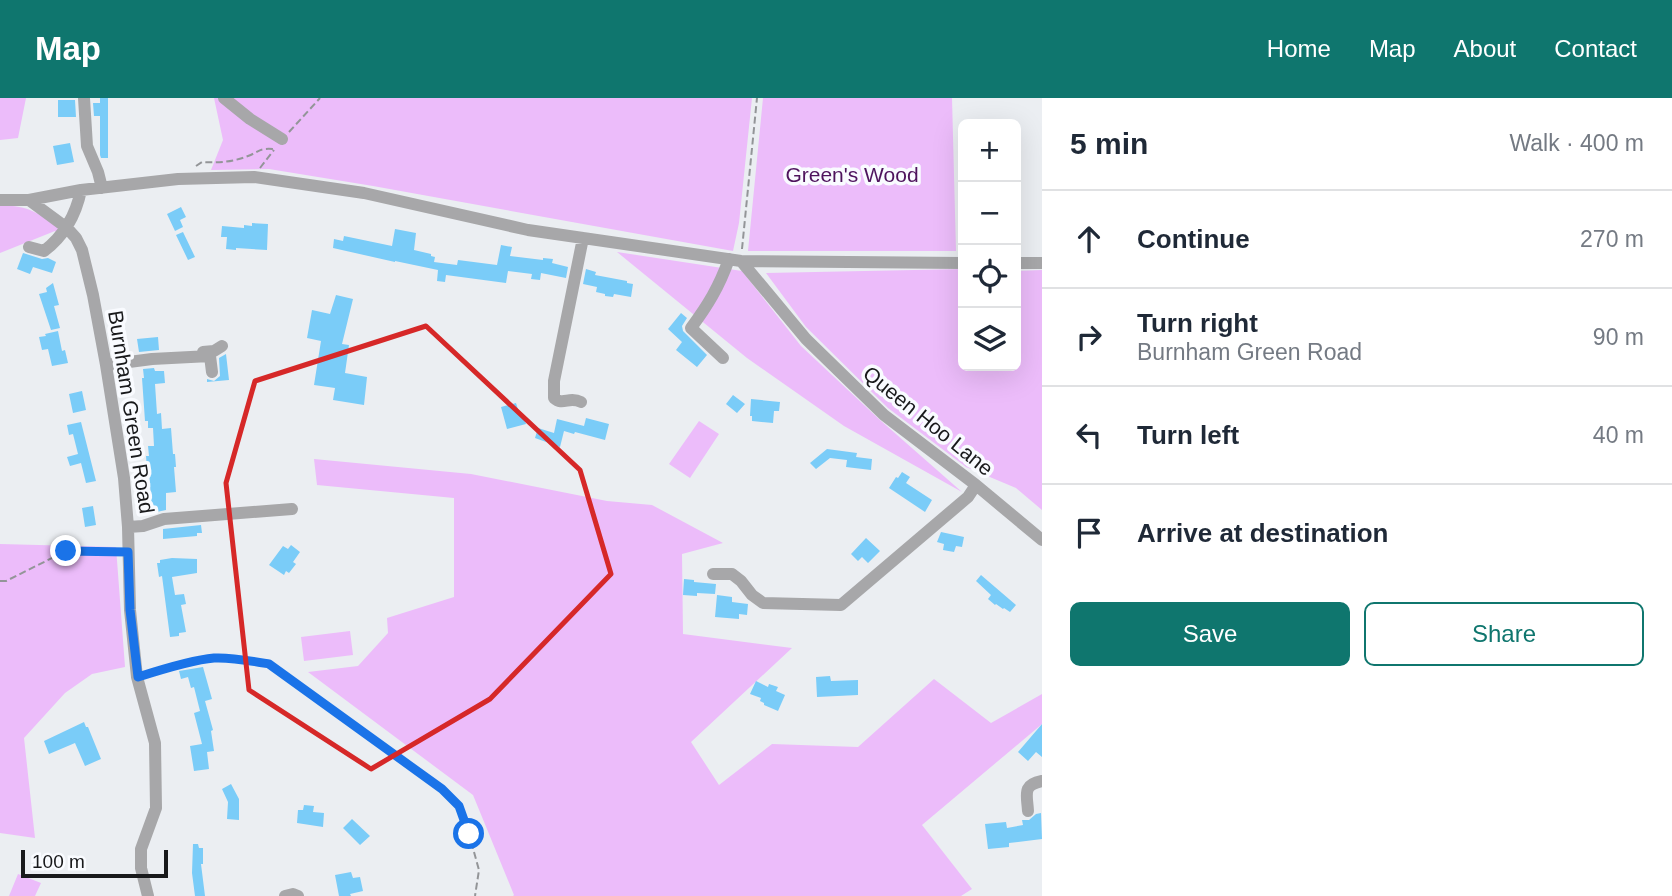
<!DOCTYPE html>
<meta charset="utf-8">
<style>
body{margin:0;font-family:Arial,sans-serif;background:#f6f6f7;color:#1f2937}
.controls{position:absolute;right:21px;top:21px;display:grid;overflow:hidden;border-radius:10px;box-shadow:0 7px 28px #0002}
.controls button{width:63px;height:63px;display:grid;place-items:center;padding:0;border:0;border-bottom:2px solid #e0e1e3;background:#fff;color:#1f2937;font:35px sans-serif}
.scale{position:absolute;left:21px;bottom:18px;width:147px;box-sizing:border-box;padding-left:7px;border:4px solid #18191b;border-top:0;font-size:19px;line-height:24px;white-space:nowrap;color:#18191b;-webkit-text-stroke:5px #f9fbff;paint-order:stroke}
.stop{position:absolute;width:21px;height:21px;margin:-16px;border:5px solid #1a73e8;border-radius:50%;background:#fff}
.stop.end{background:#1a73e8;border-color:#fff;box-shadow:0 2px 7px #0008}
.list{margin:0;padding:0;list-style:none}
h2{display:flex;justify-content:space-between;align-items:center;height:91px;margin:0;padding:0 28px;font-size:30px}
h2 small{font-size:23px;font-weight:400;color:#747a83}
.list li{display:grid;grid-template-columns:46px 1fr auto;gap:21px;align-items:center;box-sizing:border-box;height:98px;padding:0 28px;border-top:2px solid #e0e1e3}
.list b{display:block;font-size:26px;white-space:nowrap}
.list p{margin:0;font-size:23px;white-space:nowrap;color:#747a83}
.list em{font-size:23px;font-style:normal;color:#747a83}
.actions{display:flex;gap:14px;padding:21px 28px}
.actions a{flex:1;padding:16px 0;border:2px solid #0f766e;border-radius:10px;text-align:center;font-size:24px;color:#0f766e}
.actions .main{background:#0f766e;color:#fff}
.icon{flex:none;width:38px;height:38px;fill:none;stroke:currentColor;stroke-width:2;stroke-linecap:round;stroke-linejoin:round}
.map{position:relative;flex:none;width:1042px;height:798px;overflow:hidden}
header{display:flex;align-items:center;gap:42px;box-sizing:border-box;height:98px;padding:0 35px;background:#0f766e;color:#fff}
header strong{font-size:33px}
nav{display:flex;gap:38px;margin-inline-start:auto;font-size:24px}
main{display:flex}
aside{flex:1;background:#fff}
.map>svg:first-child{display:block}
</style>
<header>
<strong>Map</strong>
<nav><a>Home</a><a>Map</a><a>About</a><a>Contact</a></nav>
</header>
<main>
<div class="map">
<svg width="1042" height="798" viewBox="0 0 1042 798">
<rect width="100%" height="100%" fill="#ebeef2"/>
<path fill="#ecbcfa" d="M0 0H26L18 40 0 42Z
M214 0H752L739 125 733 153 373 88 269 71 211 72 223 42Z
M763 0H952L956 153H748Z
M0 107C31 108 37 115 62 131L58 136 55 133 0 155Z
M617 154 742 173 801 248 880 322 962 394 844 328 747 260Z
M963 171V268H1016V173L1042 172V412L1016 390 966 369 888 310 806 229 766 175Z
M699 323 719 336 690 380 669 366Z
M314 361 471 376 607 403 652 407 723 445 682 456 683 536 792 550 691 644 719 687 772 646 858 649 934 581 991 625 1042 596V626L922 727 972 791 961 798H513L514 797 473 697 308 574 358 568 388 535 387 520 454 499V400L317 387Z
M0 446 116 449 125 569 92 576 65 595 24 640 35 740 0 735Z
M350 533 353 557 304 563 301 539Z
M18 776 41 785 35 798H9Z"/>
<path fill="#7accf8" d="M100 0H108V60H101L100 57V18H94L93 5H100Z
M58 2H75L76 19H58Z
M70 45 74 64 57 67 53 48Z
M181 109 186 119 180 122 183 129 175 133 167 116Z
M252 125 268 126 267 152 236 150V152L226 151 227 139H221L222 128 244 130V127L252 128Z
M395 131 416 135 414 152 431 156V158L435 159 434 164 457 167 458 162 497 167 501 147 512 149 510 158 543 162V160L553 161 552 165 568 169 566 180 541 175 540 182 531 181 532 176 508 173 506 185 446 177 445 184 437 183 438 172 395 163V164L333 150 334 141 343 143 344 138 392 148Z
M183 134 195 159 188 162 176 137Z
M23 155 42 161 48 160 56 164 52 175 33 169 30 176 17 171Z
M586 171 596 174 595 177 627 183V185L633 186 631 199 614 196 613 199 605 198V196L596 194 597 189 583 186Z
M53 185 59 207 54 208 60 230 51 232 39 196 47 194 46 190Z
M336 197 353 201 342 246 349 247 345 275 367 279 364 307 333 302 335 290 314 287 321 243 307 240 312 212 330 216Z
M681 215 687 220 682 228 683 233 707 257 697 269 676 252 682 244 668 231Z
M58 233 62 253 65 252 68 265 52 268 48 251 42 252 39 239 46 238 45 236Z
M158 239 159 252 139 254 137 241Z
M226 256 229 282 207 284V281L214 283 220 278 219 260Z
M154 270 155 273H164L165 285 155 286 157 316 161 315 162 331 171 330 173 356H175L176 369H174L176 394 166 395V412L152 415 149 371H147L146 358H149L148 348H154L153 330H148V323H145L142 280H144L143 271Z
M82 293 86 312 73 315 69 296Z
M733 297 745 306 737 315 726 306Z
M751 301 780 304 779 313H774L773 325 752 323V318H750Z
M516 305 520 318 523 317 526 326 507 331 501 309Z
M586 320 609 326 605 342 575 334 574 336 564 333 560 349 535 340 538 330 554 335 557 321 584 328Z
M81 324 96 383 86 385 81 365 70 368 67 359 78 356 73 336 69 337 67 327Z
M827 351 857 355 856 359 872 361 871 372 846 369 847 362 830 360 816 371 810 365Z
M902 374 910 379 906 385 932 402 925 414 889 390 896 379 898 380Z
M93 408 96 427 85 429 82 410Z
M201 427 202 435H197V438L163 441V431Z
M941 434 964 439 962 449 956 448 954 454 943 452 944 446 937 444Z
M866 440 880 453 868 465 862 459 858 463 851 456Z
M291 447 300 454 293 464 296 466 289 475 286 473 284 477 269 467 283 448 288 451Z
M172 460 197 461V475L172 479 175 497 184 496 186 506 181 507 186 534 179 535V538L170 539 162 478 159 479 157 465H160V462Z
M981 477 1016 507 1010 514 1004 510 1003 511 996 506 995 507 988 501 991 497 976 483Z
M684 481 694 482V484L716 486 715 496 697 495V498L683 497Z
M717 497 732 499V504L748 506 747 517 739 516V521L715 519Z
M203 569 212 601 205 603 213 632 211 633 214 653 207 654 209 671 194 673 190 648 202 646 194 615 200 613 194 589 191 590 188 579 181 581 179 573Z
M830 578 831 583 858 582V597L817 599 816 579Z
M756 583 768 589 769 586 778 589 776 593 785 597 778 613 764 607V605L760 603 761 600 750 596Z
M84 624 86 629H88L101 661 85 668 75 645 49 656 44 643Z
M1042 626V659L1036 654 1028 663 1018 654Z
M231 686 239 701V722L227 721 228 704 222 691Z
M304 707 314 708 313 714 324 715 323 729 297 725 298 712H303Z
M1041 715 1042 741 1009 745V749L988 751 985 726 1006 724 1007 730 1023 727 1022 722H1029L1036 716Z
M352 721 370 738 360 747 343 730Z
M193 746H198L199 750H203V766H201L205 798H195L192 775Z
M351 774 353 780 360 779 363 793 350 796 351 798H339L335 777Z"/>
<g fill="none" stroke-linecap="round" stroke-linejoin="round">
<path stroke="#939598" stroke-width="2" stroke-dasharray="7 3.5" stroke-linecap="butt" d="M289 34 320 0
M196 68 202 64C218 65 233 64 248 58 261 53 258 50 274 51
M260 70 274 52
M742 151 757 0
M0 483H6L66 453 117 454
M148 576C168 570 193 561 214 560 232 559 252 562 269 566L442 691 459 708 469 736 479 772 475 798"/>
<path stroke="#a7a7a9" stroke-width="12" d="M84 0 87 48 98 74 102 90
M224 0 250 21 282 41
M0 102H29L81 92 178 81 254 79 364 95 528 132 741 163 963 165
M29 102 67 130 76 140 82 152 93 197 106 267 124 380 128 429 130 512 137 579 155 645 156 710 141 751V770L148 798
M29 149 44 153C65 137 76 117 81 92
M741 163 806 241 884 317 976 387 1042 442
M1016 165H1042
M203 254 214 253 222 248
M723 260 691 230C708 207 719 189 729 161
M106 267 152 261 210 258 212 274
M581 304C569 298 563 308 554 300V283L583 140
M128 429 143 428 164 421 292 411
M713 476H732L741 483 752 497 763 505 841 507 968 399 976 387
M1028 713C1027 696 1022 687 1042 683
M285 798 293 796 298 798"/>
</g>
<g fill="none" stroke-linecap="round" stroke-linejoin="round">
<path stroke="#1a73e8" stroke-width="9" d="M66 453 128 454 130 512 138 579C160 572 191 562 214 560 231 559 252 563 269 566L442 691 459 708 469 736"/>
</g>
<path fill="none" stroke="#d62828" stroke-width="5" stroke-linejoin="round" d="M426 228 580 372 611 476 490 601 371 671 249 592 226 385 255 283Z"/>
<g text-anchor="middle" stroke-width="7" stroke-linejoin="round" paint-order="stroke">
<g font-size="21" fill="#4e135d" stroke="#f9fbff">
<text x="852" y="84">Green's Wood</text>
</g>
<g font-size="21" fill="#18191b" stroke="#f9fbff">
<text transform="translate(131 314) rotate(81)" y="7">Burnham Green Road</text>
<text transform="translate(928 323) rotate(39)" y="7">Queen Hoo Lane</text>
</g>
</g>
</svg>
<div class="controls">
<button>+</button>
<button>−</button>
<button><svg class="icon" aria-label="locate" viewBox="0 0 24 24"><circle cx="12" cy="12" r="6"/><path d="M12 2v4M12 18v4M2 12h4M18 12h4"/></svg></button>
<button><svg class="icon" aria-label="layers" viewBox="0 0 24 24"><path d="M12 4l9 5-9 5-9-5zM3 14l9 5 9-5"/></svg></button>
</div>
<div class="scale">100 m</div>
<div class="stop" style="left:469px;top:736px"></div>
<div class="stop end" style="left:66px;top:453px"></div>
</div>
<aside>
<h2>5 min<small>Walk · 400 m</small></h2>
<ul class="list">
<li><svg class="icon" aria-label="ahead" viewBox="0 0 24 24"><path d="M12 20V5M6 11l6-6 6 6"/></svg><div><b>Continue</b></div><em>270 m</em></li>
<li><svg class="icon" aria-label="right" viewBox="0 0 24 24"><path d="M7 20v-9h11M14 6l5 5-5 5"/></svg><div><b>Turn right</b><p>Burnham Green Road</p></div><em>90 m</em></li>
<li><svg class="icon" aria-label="left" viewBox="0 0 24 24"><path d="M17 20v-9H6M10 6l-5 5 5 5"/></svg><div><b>Turn left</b></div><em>40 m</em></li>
<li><svg class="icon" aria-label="arrive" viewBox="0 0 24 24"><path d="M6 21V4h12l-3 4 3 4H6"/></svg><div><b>Arrive at destination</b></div></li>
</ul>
<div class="actions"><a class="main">Save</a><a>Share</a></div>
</aside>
</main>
